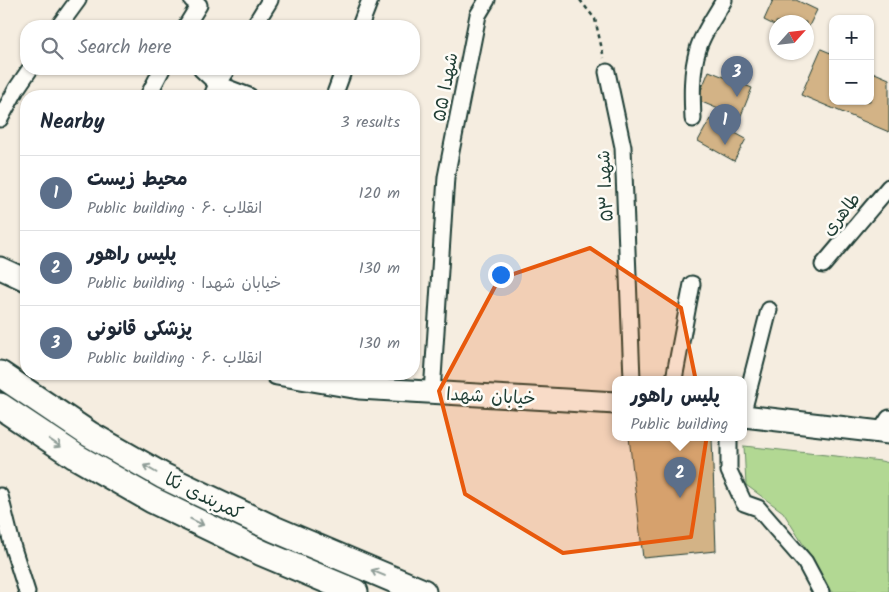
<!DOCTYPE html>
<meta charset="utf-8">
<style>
body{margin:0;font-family:Kalam,"Playpen Sans Arabic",sans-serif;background:#f2f2f3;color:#1f2937}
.controls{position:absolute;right:15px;top:15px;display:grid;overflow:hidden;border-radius:10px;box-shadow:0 1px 4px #0004}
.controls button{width:45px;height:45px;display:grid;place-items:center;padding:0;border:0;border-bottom:1px solid #e0e1e3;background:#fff;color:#1f2937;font:25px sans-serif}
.compass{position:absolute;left:769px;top:15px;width:45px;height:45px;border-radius:50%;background:#fff;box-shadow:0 1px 4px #0004;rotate:63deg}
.you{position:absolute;left:500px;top:274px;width:18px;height:18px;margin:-12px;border:4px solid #fff;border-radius:50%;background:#1a73e8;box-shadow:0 0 0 8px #1a73e833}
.badge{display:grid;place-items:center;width:32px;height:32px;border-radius:50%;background:#d93025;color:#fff;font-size:16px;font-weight:700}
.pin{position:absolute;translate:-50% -41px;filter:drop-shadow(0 1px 2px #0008)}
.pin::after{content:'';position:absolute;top:26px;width:18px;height:15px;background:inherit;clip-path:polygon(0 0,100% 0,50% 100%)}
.popup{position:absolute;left:612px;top:376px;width:135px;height:65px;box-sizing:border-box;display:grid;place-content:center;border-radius:10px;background:#fff;filter:drop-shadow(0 1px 4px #0005);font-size:16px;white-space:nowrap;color:#747a83}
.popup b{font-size:19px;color:#1f2937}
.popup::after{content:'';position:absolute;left:50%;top:100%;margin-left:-10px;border:10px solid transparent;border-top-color:#fff}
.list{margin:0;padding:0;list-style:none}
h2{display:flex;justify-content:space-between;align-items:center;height:65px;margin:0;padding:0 20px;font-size:21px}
h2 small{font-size:16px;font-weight:400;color:#747a83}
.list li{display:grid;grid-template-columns:32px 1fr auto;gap:15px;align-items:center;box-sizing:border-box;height:75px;padding:0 20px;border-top:1px solid #e0e1e3}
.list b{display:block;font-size:19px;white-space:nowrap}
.list p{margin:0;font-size:16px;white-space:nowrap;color:#747a83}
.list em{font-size:16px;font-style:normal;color:#747a83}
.icon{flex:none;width:28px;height:28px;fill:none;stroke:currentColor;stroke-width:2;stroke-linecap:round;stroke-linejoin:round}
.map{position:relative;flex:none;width:889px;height:592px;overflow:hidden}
.search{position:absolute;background:#fff;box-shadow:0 1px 4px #0004;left:20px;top:20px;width:400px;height:55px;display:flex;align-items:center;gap:12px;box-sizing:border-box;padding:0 18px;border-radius:20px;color:#747a83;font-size:19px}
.panel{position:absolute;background:#fff;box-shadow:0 1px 4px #0004;left:20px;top:90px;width:400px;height:290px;border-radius:20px}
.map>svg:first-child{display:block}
</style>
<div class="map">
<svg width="889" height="592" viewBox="0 0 889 592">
<rect width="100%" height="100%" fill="#f5ede0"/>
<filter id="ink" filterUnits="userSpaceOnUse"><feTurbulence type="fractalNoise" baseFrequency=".02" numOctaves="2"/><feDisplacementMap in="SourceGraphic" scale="10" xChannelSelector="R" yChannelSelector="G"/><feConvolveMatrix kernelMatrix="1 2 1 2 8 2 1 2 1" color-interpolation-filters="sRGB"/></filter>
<g filter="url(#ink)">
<path fill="#b2d893" stroke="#688a64" d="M744 446 881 461 889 463V592H831L818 568 783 512 746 485Z"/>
<path fill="#d3b386" stroke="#1f3d34" d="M773 0H796L817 10 806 32V22H776V26L764 20Z
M821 49 833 54V101H870V71L889 79V132L801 95Z
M709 71 752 88 740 118 697 100Z
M710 119 746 139 734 161 698 141Z
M629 437 712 439 716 551 643 558Z"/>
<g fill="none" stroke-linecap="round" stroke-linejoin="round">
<g stroke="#1f3d34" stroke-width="19">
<path id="minor" d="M59 26 78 0
M186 26 199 5 192 0
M254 26 270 0
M360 26 370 0
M201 69 217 84 249 96
M607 72 623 147 632 379
M148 96 162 69
M212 96 217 84 227 69
M334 96 344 69
M0 119 17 88 30 69
M693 119C692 96 691 72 698 49 703 32 716 15 724 0
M823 265 889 187
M674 379 692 284
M432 393 446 177 478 15 487 0
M744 408 769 310
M880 432 889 418
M729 437V471L744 503 758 508 805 562 821 592
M0 496 13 548 27 592"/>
</g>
<g stroke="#1f3d34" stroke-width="25">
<path id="secondary" d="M0 268 26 280
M277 374 359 388 616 403
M744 416 889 433"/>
</g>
<g stroke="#1f3d34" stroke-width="29">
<path id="trunk" d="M0 374 89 434 163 476 274 529 423 592
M0 406 75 456 152 500 262 553 355 592"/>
</g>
<path stroke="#1f3d34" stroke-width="2.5" stroke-dasharray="4 4" stroke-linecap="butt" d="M580 0 595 19 604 58"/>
<use href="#minor" stroke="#fdfcf7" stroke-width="15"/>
<use href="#secondary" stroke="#fdfcf7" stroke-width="21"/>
<use href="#trunk" stroke="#fdfcf7" stroke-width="25"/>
</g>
<defs><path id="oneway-shaft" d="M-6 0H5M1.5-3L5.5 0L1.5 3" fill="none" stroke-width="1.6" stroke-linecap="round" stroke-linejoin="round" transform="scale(1.25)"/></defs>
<g stroke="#8e9c96">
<use href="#oneway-shaft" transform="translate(55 443) rotate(34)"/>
<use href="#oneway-shaft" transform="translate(150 469) rotate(-150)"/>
<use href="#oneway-shaft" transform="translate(197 522) rotate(26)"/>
<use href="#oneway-shaft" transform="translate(378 573) rotate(-157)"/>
</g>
</g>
<path fill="#e8590c" fill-opacity="0.2" stroke="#e8590c" stroke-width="4" stroke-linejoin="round" d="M590 248 681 308 707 435 691 537 563 553 465 494 439 391 499 279Z"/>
<g text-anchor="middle" stroke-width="5" stroke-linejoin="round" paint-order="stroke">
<g font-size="18" fill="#1f3d34" stroke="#fdfcf7">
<text transform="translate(445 87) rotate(-79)" y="6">شهدا ۵۵</text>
<text transform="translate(605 186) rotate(-93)" y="6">شهدا ۵۳</text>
<text transform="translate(841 214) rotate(-51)" y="6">طاهری</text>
<text transform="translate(491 396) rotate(3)" y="6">خیابان شهدا</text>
<text transform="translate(204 496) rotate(26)" y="6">کمربندی نکا</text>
</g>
</g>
</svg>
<div class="controls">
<button>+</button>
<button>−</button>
</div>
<svg class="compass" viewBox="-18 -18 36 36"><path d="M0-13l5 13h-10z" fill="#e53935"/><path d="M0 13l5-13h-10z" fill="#747a83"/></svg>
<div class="you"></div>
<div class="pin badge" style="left:725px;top:145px;background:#5c6f8a">1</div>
<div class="pin badge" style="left:680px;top:498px;background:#5c6f8a">2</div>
<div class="popup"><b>پلیس راهور</b>Public building</div>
<div class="pin badge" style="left:737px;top:97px;background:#5c6f8a">3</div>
<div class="search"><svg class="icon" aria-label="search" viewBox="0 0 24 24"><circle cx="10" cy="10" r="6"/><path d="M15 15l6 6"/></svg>Search here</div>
<section class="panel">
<h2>Nearby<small>3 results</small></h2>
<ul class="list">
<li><span class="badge" style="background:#5c6f8a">1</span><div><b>محیط زیست</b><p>Public building · انقلاب ۶۰</p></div><em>120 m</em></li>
<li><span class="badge" style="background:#5c6f8a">2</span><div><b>پلیس راهور</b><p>Public building · خیابان شهدا</p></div><em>130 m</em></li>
<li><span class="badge" style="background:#5c6f8a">3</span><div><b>پزشکی قانونی</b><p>Public building · انقلاب ۶۰</p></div><em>130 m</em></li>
</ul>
</section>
</div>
